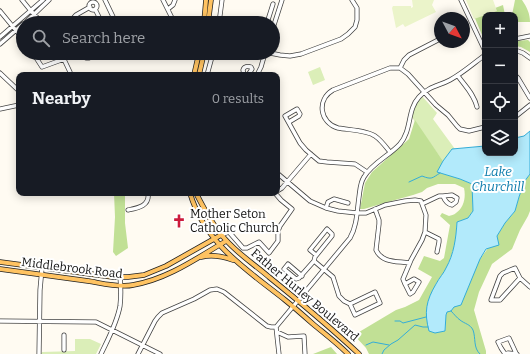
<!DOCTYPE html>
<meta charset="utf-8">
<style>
body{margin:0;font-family:Bitter,serif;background:#20242c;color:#f1f3f6}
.controls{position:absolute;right:12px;top:12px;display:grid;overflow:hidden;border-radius:8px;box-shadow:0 2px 10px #0003}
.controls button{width:36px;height:36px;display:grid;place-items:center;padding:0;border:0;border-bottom:1px solid #363941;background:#171b24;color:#f1f3f6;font:20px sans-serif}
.compass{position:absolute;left:434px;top:12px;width:36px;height:36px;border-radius:50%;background:#171b24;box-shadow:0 2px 10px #0003;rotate:131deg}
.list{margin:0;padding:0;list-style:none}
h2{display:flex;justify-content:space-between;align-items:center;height:52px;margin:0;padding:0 16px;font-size:17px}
h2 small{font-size:13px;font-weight:400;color:#9ea1a6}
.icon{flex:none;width:22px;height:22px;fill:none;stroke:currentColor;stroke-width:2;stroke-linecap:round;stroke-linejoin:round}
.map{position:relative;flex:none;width:530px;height:354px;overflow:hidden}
.search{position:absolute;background:#171b24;box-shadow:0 2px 10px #0003;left:16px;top:16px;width:264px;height:44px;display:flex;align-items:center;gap:10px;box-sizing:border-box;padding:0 14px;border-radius:22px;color:#9ea1a6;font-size:15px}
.panel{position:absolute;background:#171b24;box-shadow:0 2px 10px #0003;left:16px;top:72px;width:264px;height:124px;border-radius:8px}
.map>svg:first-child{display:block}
</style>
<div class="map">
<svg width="530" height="354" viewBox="0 0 530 354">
<rect width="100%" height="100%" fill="#fffbf2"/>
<path fill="#dbeeb8" d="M320 67 325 80 313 85 308 72Z
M421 95 437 113 433 119 455 149H452L443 161 411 116 414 105Z
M75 339H90L101 344 96 354H41L42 352 75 351Z"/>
<path fill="#c1e095" d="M515 0H522C527 7 530 14 530 22H515V15H512Z
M503 5 505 15H485V42L474 16Z
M528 40 530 42V52L521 47 515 46V41Z
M415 120 443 161 438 172 460 179 472 184 473 211 468 218 457 222 455 245 447 268 435 285 445 331 446 315 447 312 480 259 497 236 505 223 515 211 519 197 524 182 530 174V211L528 216 520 230 512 249 492 264 479 292 474 310 486 351V354H369L366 348 354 335 396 310 405 307 419 300 432 277 418 269 424 256 440 261 444 258 450 225 440 216 442 213 449 216C451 215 454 215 456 213 464 208 466 197 464 188L455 184H438L427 188 422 192 413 195 388 202 364 209H360L365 183 372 172 409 139Z
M114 193H125V223L128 248 116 256 113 252 115 217Z
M331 347 337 354H313Z"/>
<path fill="#ebf4ca" d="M412 0H434L432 5 436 12 405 27 403 24 396 28 392 8 393 6H411V8L413 7Z
M466 0H493L497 11 474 19Z"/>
<path fill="#b2eafb" stroke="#33add8" d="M530 131V174L524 182 519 197 515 211 505 223 497 236 499 245 486 249 480 259 461 305 454 307 451 311 447 312 446 315 445 331 435 333 429 331C424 312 426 301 436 284 439 278 444 273 446 268 454 254 456 238 457 222L468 218 473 211 472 184 460 179 437 172 443 161 452 149 485 146V153H515V138L524 136Z"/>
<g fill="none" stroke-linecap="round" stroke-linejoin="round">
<path stroke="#33add8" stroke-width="1" d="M409 182 422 176C432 180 432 178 440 173
M451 311C454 314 457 318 460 320 465 324 470 324 473 330 476 338 473 348 480 354
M395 321H400L403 323 426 317
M366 345 373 342 389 345
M382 354 384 350 391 344 398 340 415 325 423 327H428"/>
<g stroke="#434343" stroke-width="5">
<path id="minor" d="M22 0 31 11 42 23
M105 0 116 23
M163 0 173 20 172 23
M461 0 485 51
M89 6a4 4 0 1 1 8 0a4 4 0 1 1-8 0Z
M95 9 102 23
M168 9 173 5 175 0
M0 11 23 39
M25 23 49 0
M69 23 76 15 90 7
M219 23 222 0
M267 23 273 4
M273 28 282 0
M0 37 43 0
M515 39 530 36
M0 44 23 24
M515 50 523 53 530 58
M33 53 42 67 64 59
M61 53 70 72
M82 53 86 58H89L100 53
M270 53 280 55 290 56 301 54 341 39 348 34 355 27 357 20V8L352 0
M213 54 221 53
M400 68 404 60 409 55 440 39
M0 73 19 91
M207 75 213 53
M244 75 243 70C244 66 248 66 251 67L252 69 248 75
M257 75 261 67 265 53
M515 75 518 78 530 98
M458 76C465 86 474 94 477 107
M0 109 19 105
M515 117 530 105
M289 122 299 116 300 114 297 109 285 116 300 143 306 150 319 161 327 162 355 164 367 172
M390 152C386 147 381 140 375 136 367 130 349 130 338 128 320 123 316 100 333 90L390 68H400L408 74 436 105 448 115 457 126 460 129 469 131 485 127
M277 173 310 201 326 208 338 211 357 213H366L385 205 405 201 415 200 421 201 422 204 426 215 425 232 422 240 411 260 403 279 405 284 410 294 413 292 419 282 414 279 405 284
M277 191 282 188 311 154
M422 204 439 196H443L452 195 457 198 456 202 452 205C447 204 445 201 443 196
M326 208 328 202 334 199 348 203
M375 209 379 220V224L376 250C382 263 397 261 409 263
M128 210C138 208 150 206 148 193
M425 232 439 239V242L437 252
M221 235 229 232 243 248H247L259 242 269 253 278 241V231L280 226 292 209 281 200 275 193
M314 261 333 277 339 296 344 301 350 304 355 315 380 303 375 292 350 304
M302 276 288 264 284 269 296 279 299 278 314 261 315 257 332 236V234L327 229 310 250 316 255
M520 278 500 300H491L500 276 503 273 515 268 520 278 530 287
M0 321 96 322 160 354
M277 332 288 337 304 336 305 354
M64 335V350
M39 354 40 290 42 268
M101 354C108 339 117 323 120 306 121 297 121 287 120 277
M138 354 155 321 158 317 162 313 194 299 210 290 217 289 224 292 267 326 271 327H276
M279 354 276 327 350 238C357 226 357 211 359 197 360 190 360 183 364 177 372 163 389 156 400 144 412 130 407 110 419 97 429 86 439 86 450 80 463 73 474 63 485 55
M505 354 501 348 498 342 509 338 516 353
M505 354 508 353 517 354"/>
</g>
<g stroke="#212121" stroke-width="5.5">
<path id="major" d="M204 23 206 0
M208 23 211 0
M194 75 199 53
M199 75 204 53
M190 193C205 244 246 269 285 300 295 308 304 316 313 324 325 334 337 343 348 354
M196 193C204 209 213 226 225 239 238 254 254 264 269 277 300 302 330 327 359 354
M201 257C212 254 222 256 233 260
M0 262 113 277H128L144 275 166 266 221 235
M0 269C29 273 58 277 88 281 101 283 120 288 133 285 168 279 197 258 226 241"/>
</g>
<use href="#minor" stroke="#fff" stroke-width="3.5"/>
<use href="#major" stroke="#ffc362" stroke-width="4"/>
</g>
<defs>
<g id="church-bare" transform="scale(1.08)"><path d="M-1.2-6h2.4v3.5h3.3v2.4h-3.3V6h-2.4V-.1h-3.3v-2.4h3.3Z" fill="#cc1b3c" stroke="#fff" stroke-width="2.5" paint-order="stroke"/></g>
</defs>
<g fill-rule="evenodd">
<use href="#church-bare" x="179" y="221"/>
</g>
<g text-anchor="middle" stroke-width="4" stroke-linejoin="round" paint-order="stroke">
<g font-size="12" fill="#101010" stroke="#fff" text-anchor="start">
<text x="190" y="218">Mother Seton<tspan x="190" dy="14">Catholic Church</tspan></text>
</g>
<g font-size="12" fill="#101010" stroke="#fff">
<text transform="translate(72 268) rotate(7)" y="4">Middlebrook Road</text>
<text transform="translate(305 295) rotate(40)" y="4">Father Hurley Boulevard</text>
</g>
<g font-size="13" font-style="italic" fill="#0d7dad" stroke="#fff">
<text x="498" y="176">Lake<tspan x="498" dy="15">Churchill</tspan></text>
</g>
</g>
</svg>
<div class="controls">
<button>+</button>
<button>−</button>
<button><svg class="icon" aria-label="locate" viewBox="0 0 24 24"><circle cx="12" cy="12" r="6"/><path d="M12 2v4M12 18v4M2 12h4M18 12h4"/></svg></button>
<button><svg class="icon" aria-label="layers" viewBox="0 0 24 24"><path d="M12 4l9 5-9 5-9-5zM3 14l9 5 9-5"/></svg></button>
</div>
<svg class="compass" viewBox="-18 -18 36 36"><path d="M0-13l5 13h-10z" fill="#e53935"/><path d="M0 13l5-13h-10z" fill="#9ea1a6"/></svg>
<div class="search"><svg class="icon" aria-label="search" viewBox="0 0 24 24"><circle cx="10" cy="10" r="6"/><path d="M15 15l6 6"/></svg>Search here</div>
<section class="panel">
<h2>Nearby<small>0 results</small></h2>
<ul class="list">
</ul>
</section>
</div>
